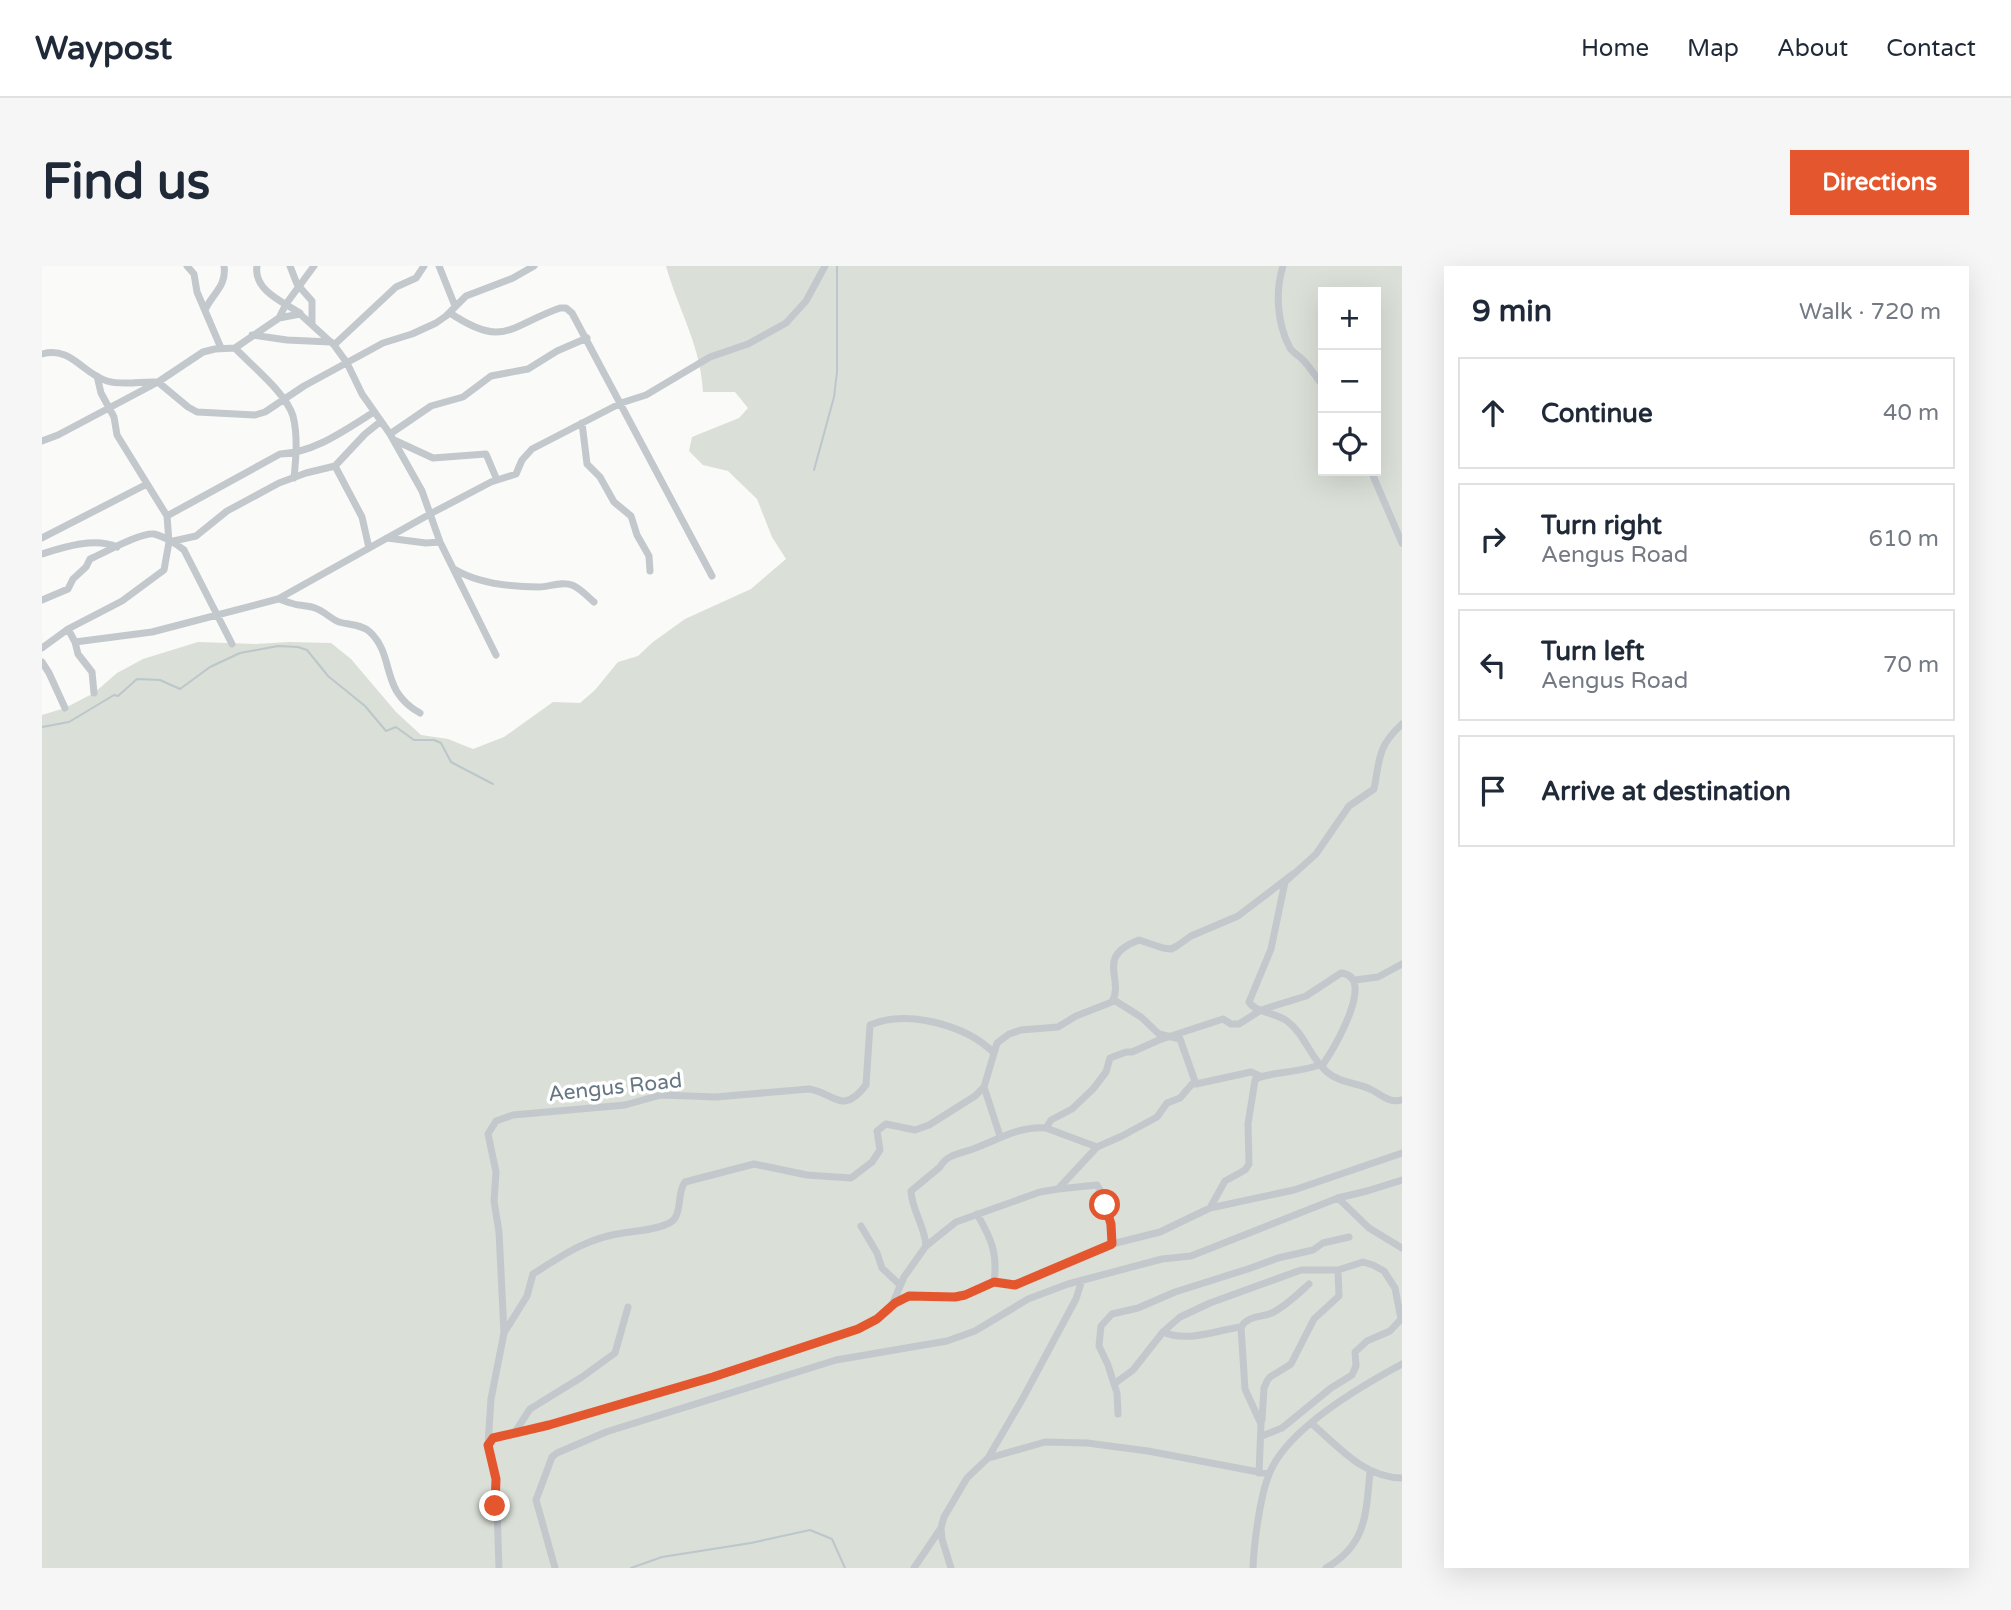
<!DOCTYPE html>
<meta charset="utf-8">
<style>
body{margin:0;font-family:"Varela Round",sans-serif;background:#f6f6f7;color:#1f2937}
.controls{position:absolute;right:21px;top:21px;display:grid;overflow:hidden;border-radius:0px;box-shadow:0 7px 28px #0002}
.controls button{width:63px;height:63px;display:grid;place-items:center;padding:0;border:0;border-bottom:2px solid #e0e1e3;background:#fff;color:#1f2937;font:35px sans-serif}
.stop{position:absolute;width:21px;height:21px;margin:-16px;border:5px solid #e4572e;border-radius:50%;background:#fff}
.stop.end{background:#e4572e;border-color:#fff;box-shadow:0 2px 7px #0008}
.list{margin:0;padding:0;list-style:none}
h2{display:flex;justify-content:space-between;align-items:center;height:91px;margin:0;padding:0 28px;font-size:30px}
h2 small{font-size:23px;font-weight:400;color:#747a83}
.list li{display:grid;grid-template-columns:46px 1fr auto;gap:21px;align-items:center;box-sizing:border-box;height:112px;margin:0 14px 14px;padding:0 14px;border:2px solid #e0e1e3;border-radius:0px}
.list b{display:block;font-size:26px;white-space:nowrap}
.list p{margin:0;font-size:23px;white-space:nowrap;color:#747a83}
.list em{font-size:23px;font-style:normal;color:#747a83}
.icon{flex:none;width:38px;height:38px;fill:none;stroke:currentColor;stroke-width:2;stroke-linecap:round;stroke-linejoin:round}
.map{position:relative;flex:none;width:1360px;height:1302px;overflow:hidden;border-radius:0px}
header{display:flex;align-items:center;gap:42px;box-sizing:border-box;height:98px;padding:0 35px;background:#fff;border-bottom:2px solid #e0e1e3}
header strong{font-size:33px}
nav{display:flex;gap:38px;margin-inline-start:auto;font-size:24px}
.intro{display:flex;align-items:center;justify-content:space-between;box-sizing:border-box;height:168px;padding:0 42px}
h1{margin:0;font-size:49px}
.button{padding:18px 32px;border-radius:0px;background:#e4572e;color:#fff;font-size:24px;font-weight:700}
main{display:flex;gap:42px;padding:0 42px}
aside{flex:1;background:#fff;border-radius:0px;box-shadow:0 7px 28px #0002}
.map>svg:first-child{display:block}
</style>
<header>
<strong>Waypost</strong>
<nav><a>Home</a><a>Map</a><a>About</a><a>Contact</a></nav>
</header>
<div class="intro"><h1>Find us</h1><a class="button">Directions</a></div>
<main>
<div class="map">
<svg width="1360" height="1302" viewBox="0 0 1360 1302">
<rect width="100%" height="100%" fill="#fafaf8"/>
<path fill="#dadfd7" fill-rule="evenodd" d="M624 0H1360V1302H0V449L23 442 52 427 75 407 101 393 156 376 214 378 247 376 289 377 309 393 354 446 379 469 406 473 431 483 462 471 511 436 538 437 553 424 576 396 596 390 611 376 643 353 709 323 744 293 730 271 715 233 686 205 661 199 647 185 650 171 697 152 706 142 693 126H661C659 80 636 43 624 0ZM1281 26H1334V205H1281Z"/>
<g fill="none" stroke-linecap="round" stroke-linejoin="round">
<path stroke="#bbc7cb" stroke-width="2" d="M772 204 792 131 795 106V0
M0 461 27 456 72 429 76 430 95 413 118 414 138 423 168 401 198 387 236 380 256 381 265 384 286 410 323 440 344 465 354 461 372 474H392L399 477 409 496 451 518
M589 1302 620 1291 709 1277 768 1264 790 1273 803 1302"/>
<path stroke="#c3c8cc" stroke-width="7" d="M145 0 152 8 155 26 179 82
M215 0C211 24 241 36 258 47
M248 0 255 18 270 35V57
M397 0 413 40
M1241 0C1233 25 1235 58 1248 82 1251 87 1256 89 1260 93 1268 101 1274 111 1281 120
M163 44C170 28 185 20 182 0
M408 47C462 83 467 60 518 42H524L530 47 670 310
M237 52 244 38 272 0
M210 69 245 74 289 76
M292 79 354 21 374 12 382 0
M193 82C210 100 244 127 251 150 256 170 254 192 252 212
M0 88C29 80 40 107 65 115 81 120 100 115 116 116L146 141 155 146 213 149 223 146 262 120 341 77 370 68 394 57 404 50 424 30 471 12 492 0
M540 157 545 198 558 211 572 236 589 250 595 269 607 290 608 305
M348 168 389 140 421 131 449 110 486 103 515 85 545 72
M352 174 391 192 444 188 455 214
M0 175 16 169 116 116 161 86 173 83 193 82 237 52 258 48 292 79 305 97 320 128 348 168 380 225 398 276 454 389
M293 200 323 168 338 156
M1329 205 1360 277
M125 250 238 188C272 187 303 164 332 146
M0 272 105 218
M345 272 384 277 398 276
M127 276 154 270 185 245 237 217 264 207 293 200 320 251 327 282
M0 288C22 281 53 271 75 281
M412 303C437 318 468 321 497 321 507 321 520 315 530 319 538 322 545 330 552 336
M236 333C243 335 250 338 257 339 263 340 268 340 273 342 282 345 289 353 297 356 307 359 319 358 328 366 354 391 337 424 378 447
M0 334 26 323 31 313 44 301 48 293C62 287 99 266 112 268 121 270 135 278 142 284L190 378
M26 363 33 376 110 366 236 333 388 248 449 216 474 208 480 194 490 183 579 137 604 129 668 91 706 78 744 57 764 35 783 0
M33 376 36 388 50 406 52 427
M0 382 26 363 80 335 122 304 127 276 125 250 75 169 72 151 59 127 55 110
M0 396 7 407 23 442
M1360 458C1335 481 1338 493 1332 523L1307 540 1274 588 1243 616 1229 683 1207 736C1214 747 1233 746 1245 755 1263 768 1268 792 1285 806 1299 818 1315 816 1330 824 1341 830 1347 837 1360 834
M1313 714 1336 711 1360 698
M1072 734 1099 751 1117 768 1138 773 1154 818 1209 806 1218 810
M942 821 958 870
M1004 862 1055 881
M1296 932 1327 962 1360 982
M935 948C949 972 956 987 952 1016
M819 960 835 987 840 1002 858 1019
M1070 978C1067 958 1067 936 1055 919L1016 923 1055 881 1080 870 1115 851 1125 837 1138 832 1150 818H1154
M884 980 914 956 998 926 1016 923
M850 1039 862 1011 884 980C883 960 870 945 869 925L898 901C904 889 919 887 931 883 956 874 976 860 1004 862L1009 854 1030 843 1051 823 1064 806 1068 792 1084 786H1090L1117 774 1181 753 1189 758H1197L1219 744 1264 730 1299 707C1335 710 1292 782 1282 797 1263 807 1221 806 1213 814L1206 858 1207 898 1203 904 1183 915 1168 942
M1121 1066C1146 1077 1174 1064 1199 1061
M462 1067 485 1030 491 1008C521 989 545 972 581 967 592 965 627 963 633 952 640 941 635 927 643 916L712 898 765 909 809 912 830 896 838 884 835 865 844 858 873 864 887 859 933 830 942 821 955 777 967 768 979 764 1016 761 1034 750 1070 736C1083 712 1052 691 1097 674L1121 682 1129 683 1135 680 1149 670 1196 650 1251 608
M1072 1118 1066 1099 1057 1080 1059 1060 1070 1048 1096 1042 1133 1026 1206 1003 1236 992 1271 984 1281 977 1307 971
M1076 1148 1075 1127 1072 1118 1091 1104 1121 1066 1138 1051 1168 1037 1259 1004H1296L1321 996 1331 999 1342 1005 1353 1022 1359 1053
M1220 1154 1222 1122 1225 1115 1228 1111 1249 1098 1272 1053 1297 1030 1296 1004
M1269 1157C1296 1180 1322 1212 1360 1212
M473 1166 488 1143 540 1111 573 1087 586 1041
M1220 1170 1240 1162 1289 1122 1310 1109 1314 1100 1313 1086 1325 1075 1348 1065 1360 1052
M446 1179 449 1133 462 1067 457 966 452 935 454 906 446 868 454 855 471 849 583 839 619 829 674 831 767 823C793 827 800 850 824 819L828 759C865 743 924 759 952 787
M947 1192 1003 1176 1045 1177 1106 1185 1227 1208
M1217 1207 1219 1158 1203 1123 1199 1061C1207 1049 1218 1052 1230 1047 1244 1040 1256 1028 1267 1018
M457 1302 454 1213 446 1179 451 1172 507 1159 671 1110 816 1063 835 1053 853 1037 867 1030 913 1031 923 1029 952 1016 973 1019 1070 978 1118 966 1168 942 1252 924 1360 887
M513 1302 494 1234 510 1191 515 1187 564 1166 794 1094 905 1075 933 1065 986 1033 1026 1018 1120 993 1149 990 1296 932 1325 925 1360 914
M872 1302 899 1262
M909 1302 900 1273 899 1262 902 1251 925 1212 946 1192 981 1132 1034 1033 1040 1014
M1211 1302C1212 1277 1218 1229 1228 1206 1246 1163 1319 1120 1360 1098
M1284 1302C1325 1279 1324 1247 1328 1205"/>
</g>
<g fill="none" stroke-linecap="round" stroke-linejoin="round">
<path stroke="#e4572e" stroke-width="9" d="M453 1240 454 1213 446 1179 451 1172 507 1159 671 1111 816 1063 835 1053 853 1037 867 1030 913 1031 923 1029 952 1016 973 1019 1070 978 1069 958 1063 939"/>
</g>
<g text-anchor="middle" stroke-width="7" stroke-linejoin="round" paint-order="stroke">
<g font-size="21" fill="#657683" stroke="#fff">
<text transform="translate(573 821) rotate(-6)" y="7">Aengus Road</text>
</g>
</g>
</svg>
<div class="controls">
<button>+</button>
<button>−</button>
<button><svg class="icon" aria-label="locate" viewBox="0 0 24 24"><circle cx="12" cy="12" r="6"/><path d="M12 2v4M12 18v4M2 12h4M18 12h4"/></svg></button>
</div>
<div class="stop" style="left:1063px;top:939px"></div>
<div class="stop end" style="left:453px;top:1240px"></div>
</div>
<aside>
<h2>9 min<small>Walk · 720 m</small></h2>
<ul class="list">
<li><svg class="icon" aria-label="ahead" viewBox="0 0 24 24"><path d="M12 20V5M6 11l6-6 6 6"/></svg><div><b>Continue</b></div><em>40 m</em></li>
<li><svg class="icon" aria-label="right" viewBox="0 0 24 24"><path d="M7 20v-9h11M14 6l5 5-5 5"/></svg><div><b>Turn right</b><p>Aengus Road</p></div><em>610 m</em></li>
<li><svg class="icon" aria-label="left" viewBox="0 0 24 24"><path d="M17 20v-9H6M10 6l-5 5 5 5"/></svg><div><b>Turn left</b><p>Aengus Road</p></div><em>70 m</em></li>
<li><svg class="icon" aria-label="arrive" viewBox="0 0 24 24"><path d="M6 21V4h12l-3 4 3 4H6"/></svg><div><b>Arrive at destination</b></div></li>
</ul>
</aside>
</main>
